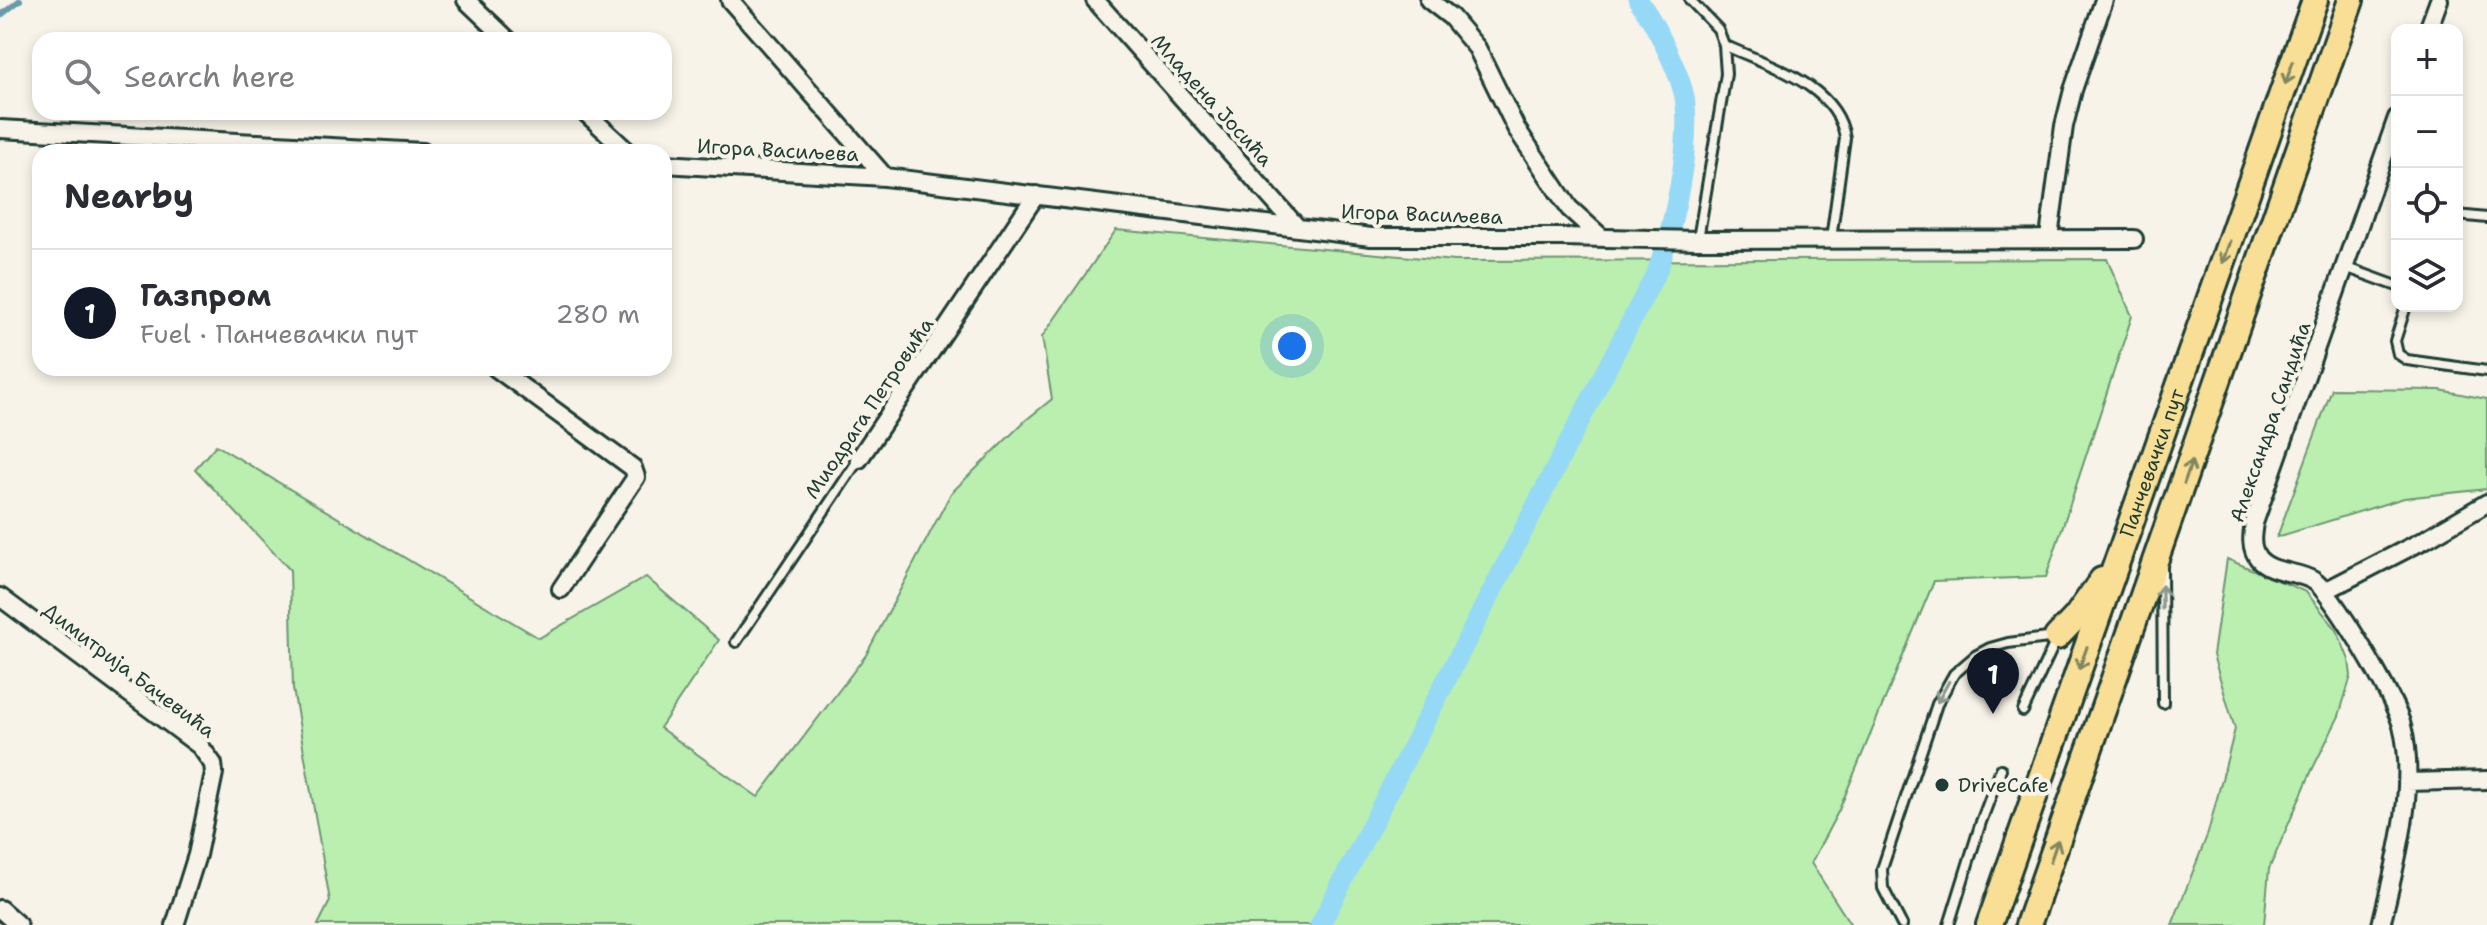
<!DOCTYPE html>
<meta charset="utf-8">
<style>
body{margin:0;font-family:"Shantell Sans",sans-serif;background:#f2f2f3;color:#2b2b33}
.controls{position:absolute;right:24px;top:24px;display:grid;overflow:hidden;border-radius:16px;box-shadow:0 4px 12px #0003}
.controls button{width:72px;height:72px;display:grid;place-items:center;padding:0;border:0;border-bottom:2px solid #e1e1e2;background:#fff;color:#2b2b33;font:40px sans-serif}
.you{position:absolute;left:1292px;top:346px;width:28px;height:28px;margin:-20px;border:6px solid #fff;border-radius:50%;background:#1a73e8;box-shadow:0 0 0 12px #1a73e833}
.badge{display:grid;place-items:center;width:52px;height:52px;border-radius:50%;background:#111827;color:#fff;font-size:26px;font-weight:700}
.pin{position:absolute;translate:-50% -66px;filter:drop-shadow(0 2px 4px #0008)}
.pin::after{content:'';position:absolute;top:42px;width:28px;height:24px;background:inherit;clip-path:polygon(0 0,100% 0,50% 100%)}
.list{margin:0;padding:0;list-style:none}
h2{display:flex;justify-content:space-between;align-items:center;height:104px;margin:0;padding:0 32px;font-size:34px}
h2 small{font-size:26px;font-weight:400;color:#7c7c81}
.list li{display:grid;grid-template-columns:52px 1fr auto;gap:24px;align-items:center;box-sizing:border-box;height:128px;padding:0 32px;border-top:2px solid #e1e1e2}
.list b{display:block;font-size:30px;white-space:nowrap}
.list p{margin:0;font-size:26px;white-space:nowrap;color:#7c7c81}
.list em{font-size:26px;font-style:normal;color:#7c7c81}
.icon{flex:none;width:44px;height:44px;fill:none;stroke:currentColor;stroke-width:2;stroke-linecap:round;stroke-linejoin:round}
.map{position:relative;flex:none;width:2487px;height:925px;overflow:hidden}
.search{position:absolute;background:#fff;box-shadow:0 4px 12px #0003;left:32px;top:32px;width:640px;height:88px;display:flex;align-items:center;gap:20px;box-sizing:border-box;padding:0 28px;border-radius:24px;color:#7c7c81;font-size:30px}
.panel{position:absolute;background:#fff;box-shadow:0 4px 12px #0003;left:32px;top:144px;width:640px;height:232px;border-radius:24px}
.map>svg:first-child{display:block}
</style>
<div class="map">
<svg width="2487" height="925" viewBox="0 0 2487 925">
<rect width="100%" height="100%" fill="#f7f3e8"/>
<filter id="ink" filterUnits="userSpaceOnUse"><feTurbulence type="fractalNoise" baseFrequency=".0125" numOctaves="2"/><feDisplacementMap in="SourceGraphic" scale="16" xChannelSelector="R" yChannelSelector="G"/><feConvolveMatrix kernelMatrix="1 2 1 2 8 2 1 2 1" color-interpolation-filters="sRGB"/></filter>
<g filter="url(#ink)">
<path fill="#baefb0" stroke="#6c9672" stroke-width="2" d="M1116 230 1455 261 2107 259 2132 316 2046 577 1934 581 1839 810 1811 863 1851 925H318L330 901 293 689 290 570 195 469 216 445 539 638 646 577 719 640 660 728 758 797 866 655 951 493 1026 420 1052 399 1042 337Z
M2332 389 2440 390 2487 399V489L2404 498 2277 537Z
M2227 559 2306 592 2337 630 2349 660 2351 676 2339 716 2312 770 2269 869 2264 925H2172L2208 833 2235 729 2213 655Z"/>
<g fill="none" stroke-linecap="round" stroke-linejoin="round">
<path stroke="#669ba9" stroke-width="6" d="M0 16 20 0"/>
<path stroke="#95d9f7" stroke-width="20" d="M1320 925 1658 269C1674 223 1691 148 1685 100 1681 74 1654 21 1638 0"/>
<g stroke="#1f3d34" stroke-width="14">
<path id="service" d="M1690 0 1718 29 1724 45C1767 65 1837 84 1845 138L1831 239
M2457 215 2487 218
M1698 239 1726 74 1724 45
M2345 267 2397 286
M2406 306 2395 341 2398 354 2407 360 2487 371
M2162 568 2163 703
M736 642 859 459
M2023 711 2057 638
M1902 925 1883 888 1882 869 1937 704 1954 674 1975 656 1990 648 2008 643 2056 637
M1949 925 1981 822 2001 769"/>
</g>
<g stroke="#1f3d34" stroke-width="22">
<path id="minor" d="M466 0 508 40
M730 0 885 177
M1095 0 1298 228
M1429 0 1451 17 1477 48 1516 128 1569 208 1602 238
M2428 30 2439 0
M585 112 628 152
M0 129 423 152
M664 164 885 177 1371 237H1561L1698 240 2134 239
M2049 237 2064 126 2073 90 2104 0
M496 368 633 468 636 477 561 589
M859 459 1036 195
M2325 591 2424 540 2487 503
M0 597 200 746 213 764 214 773 197 855 175 925
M2407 782 2487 780
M0 909 18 925
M2381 925C2395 864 2418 787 2402 726 2396 701 2333 593 2314 581 2297 570 2271 574 2258 558 2250 547 2252 535 2254 523L2397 118"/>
</g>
<g stroke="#1f3d34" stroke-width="30">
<g id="primary">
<path d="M2057 637 2076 617 2102 580"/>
<path id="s1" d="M1989 925 2315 0"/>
<path d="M2028 925 2351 0"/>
</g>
</g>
<use href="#service" stroke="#f7f3e8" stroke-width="8"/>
<use href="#minor" stroke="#f7f3e8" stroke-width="16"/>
<use href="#primary" stroke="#f9df96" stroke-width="24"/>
</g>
<defs><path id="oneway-shaft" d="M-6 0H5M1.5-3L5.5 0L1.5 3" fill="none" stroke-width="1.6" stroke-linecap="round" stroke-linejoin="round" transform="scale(2)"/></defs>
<g stroke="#818660">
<use href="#oneway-shaft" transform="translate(2289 73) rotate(110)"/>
<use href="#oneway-shaft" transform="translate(2226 252) rotate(109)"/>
<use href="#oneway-shaft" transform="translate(2188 472) rotate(-71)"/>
<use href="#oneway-shaft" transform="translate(2083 658) rotate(110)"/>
<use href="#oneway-shaft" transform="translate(2054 851) rotate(-71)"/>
</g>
<g stroke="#8b988e">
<use href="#oneway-shaft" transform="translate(2162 597) rotate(-90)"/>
<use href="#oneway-shaft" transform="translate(1943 692) rotate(119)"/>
</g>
</g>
<circle fill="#1f3d34" stroke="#f7f3e8" stroke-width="3" cx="1942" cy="785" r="8"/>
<g text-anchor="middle" stroke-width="8" stroke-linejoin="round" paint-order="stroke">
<g font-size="20" fill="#1f3d34" stroke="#f7f3e8">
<text transform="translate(1212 100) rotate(48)" y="7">Младена Јосића</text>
<text transform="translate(778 150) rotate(3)" y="7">Игора Васиљева</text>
<text transform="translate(1422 214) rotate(2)" y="7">Игора Васиљева</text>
<text transform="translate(869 408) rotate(-56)" y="7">Миодрага Петровића</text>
<text transform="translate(2270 422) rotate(-71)" y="7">Александра Сандића</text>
<text dy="7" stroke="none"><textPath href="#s1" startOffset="490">Панчевачки пут</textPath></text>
<text transform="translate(129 670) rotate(37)" y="7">Димитрија Бачевића</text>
</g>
<g font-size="20" fill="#1f3d34" stroke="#f7f3e8" text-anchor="start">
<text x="1958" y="792">DriveCafe</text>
</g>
</g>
</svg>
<div class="controls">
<button>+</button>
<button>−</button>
<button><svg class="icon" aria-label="locate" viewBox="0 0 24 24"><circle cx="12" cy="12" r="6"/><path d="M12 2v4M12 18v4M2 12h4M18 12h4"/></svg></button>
<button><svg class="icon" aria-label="layers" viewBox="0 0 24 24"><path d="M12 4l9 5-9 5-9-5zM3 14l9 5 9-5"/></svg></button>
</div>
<div class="you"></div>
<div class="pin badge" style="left:1993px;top:714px">1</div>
<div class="search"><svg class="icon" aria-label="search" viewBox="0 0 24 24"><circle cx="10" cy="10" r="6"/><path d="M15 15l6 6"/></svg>Search here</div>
<section class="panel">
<h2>Nearby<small></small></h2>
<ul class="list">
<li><span class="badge">1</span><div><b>Газпром</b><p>Fuel · Панчевачки пут</p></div><em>280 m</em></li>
</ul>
</section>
</div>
